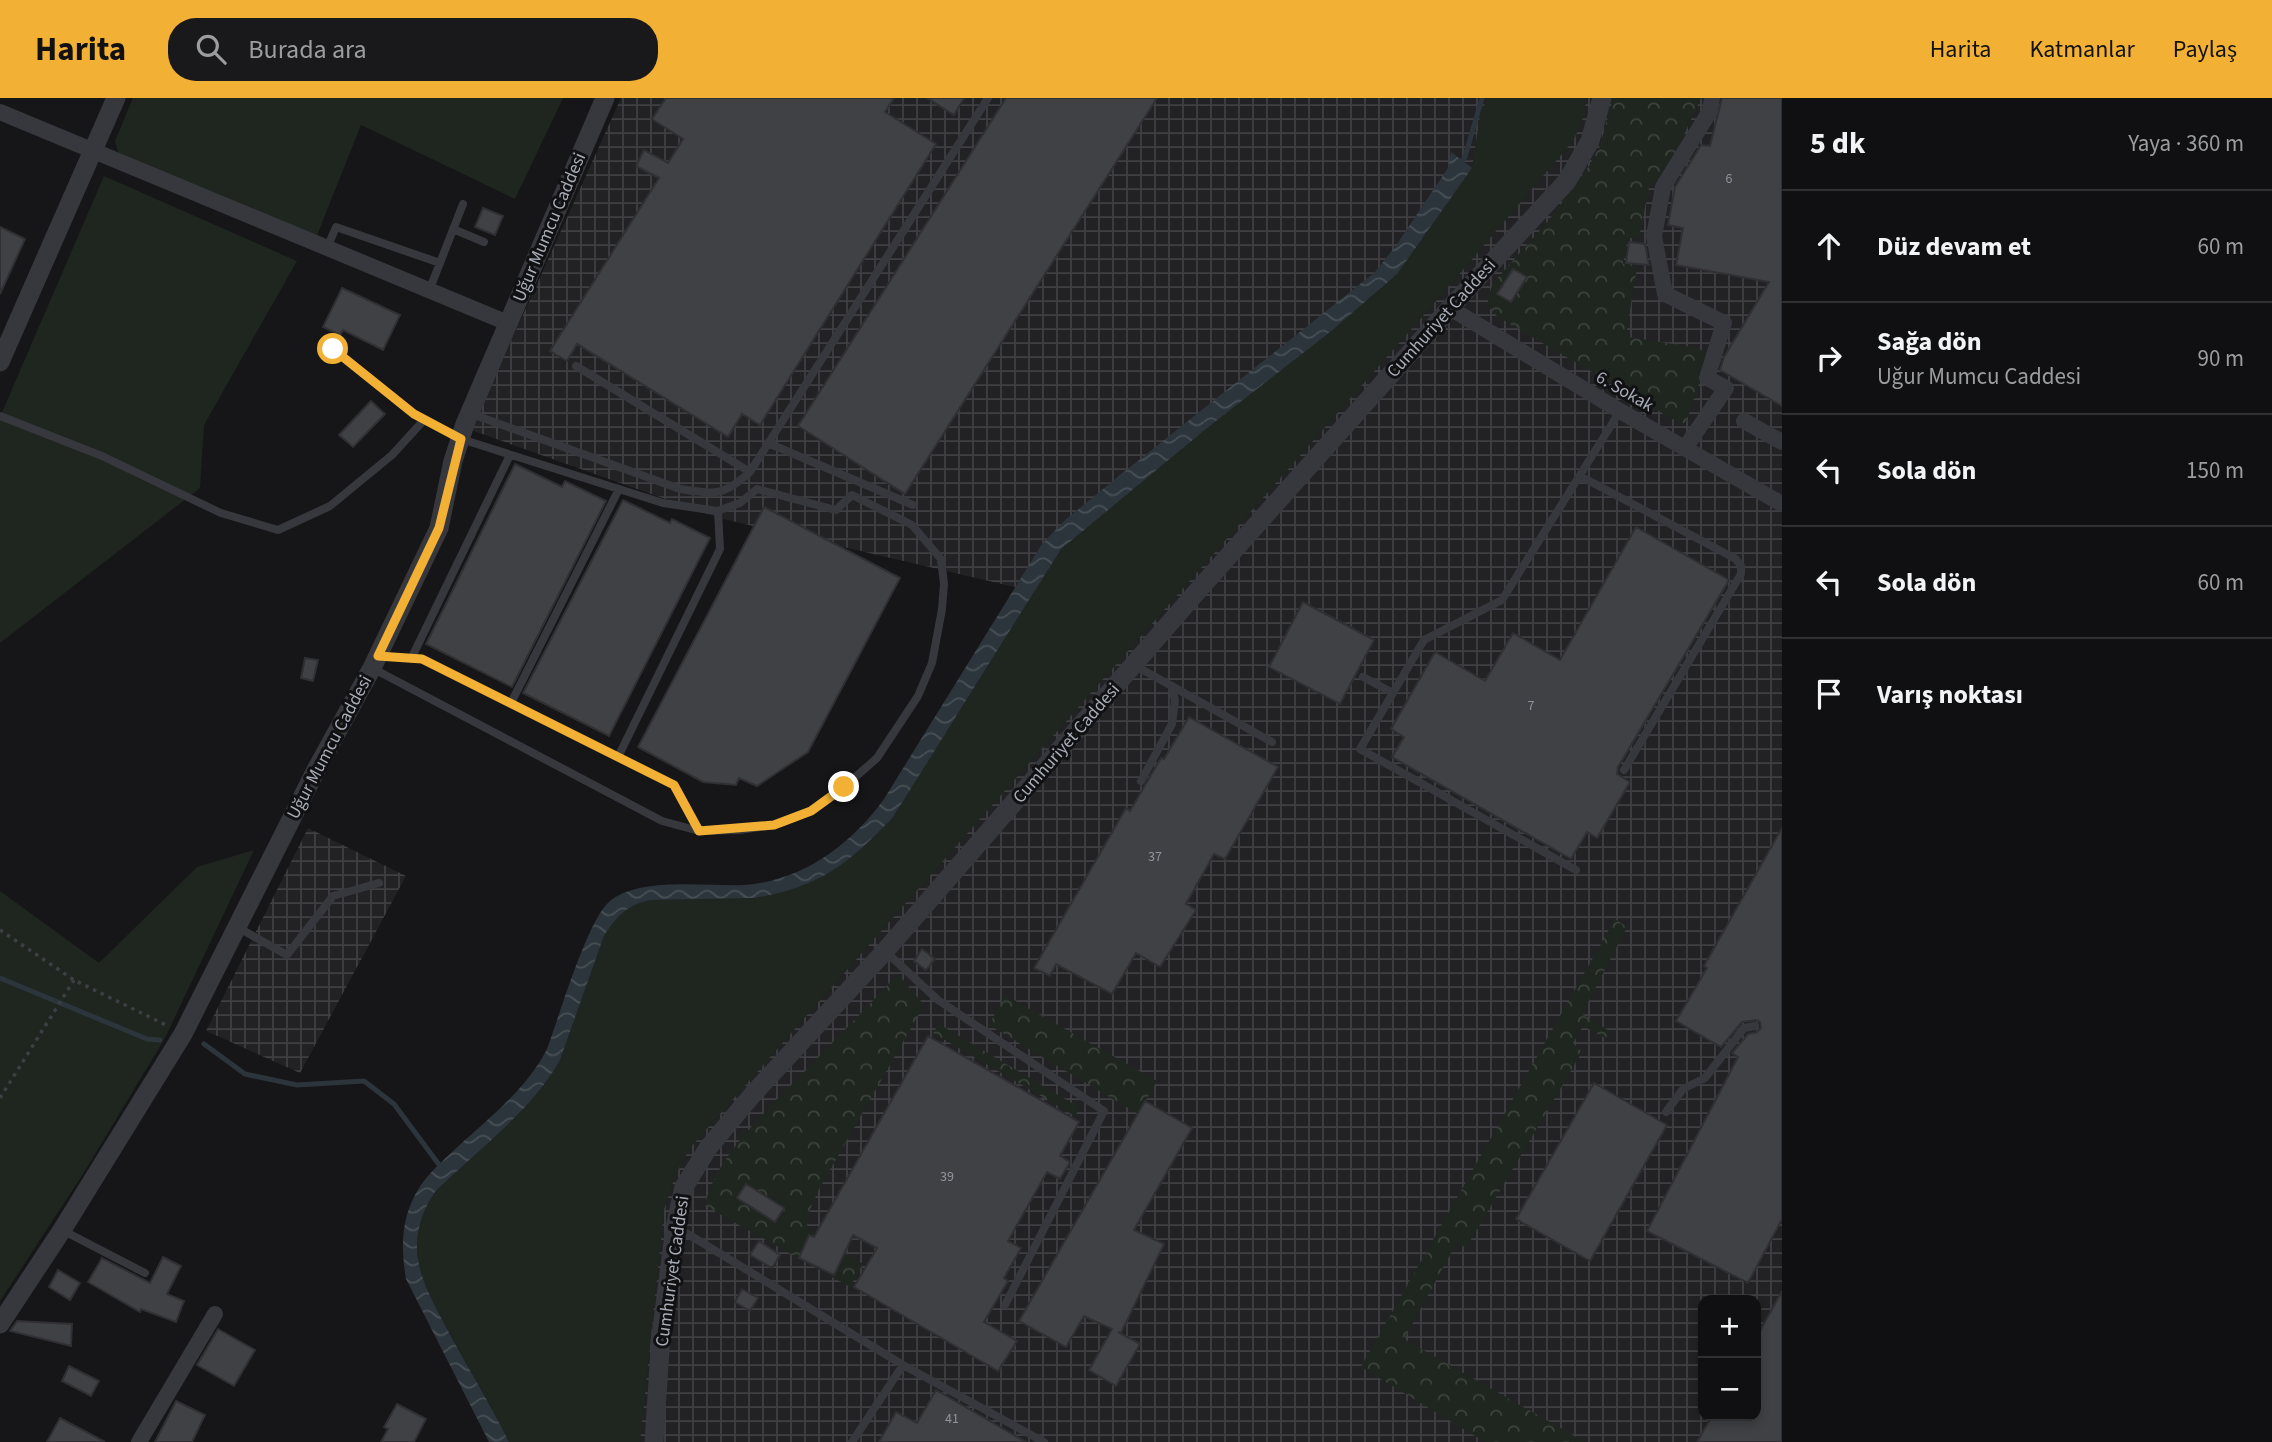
<!DOCTYPE html>
<html lang="tr">
<meta charset="utf-8">
<style>
body{margin:0;font-family:"Source Sans 3",sans-serif;background:#19191b;color:#f1f3f6}
.controls{position:absolute;right:21px;bottom:21px;display:grid;overflow:hidden;border-radius:14px;box-shadow:0 4px 10px #0003}
.controls button{width:63px;height:63px;display:grid;place-items:center;padding:0;border:0;border-bottom:2px solid #303032;background:#101012;color:#f1f3f6;font:35px sans-serif}
.stop{position:absolute;width:21px;height:21px;margin:-16px;border:5px solid #f2b134;border-radius:50%;background:#fff}
.stop.end{background:#f2b134;border-color:#fff;box-shadow:0 2px 7px #0008}
.list{margin:0;padding:0;list-style:none}
h2{display:flex;justify-content:space-between;align-items:center;height:91px;margin:0;padding:0 28px;font-size:30px}
h2 small{font-size:23px;font-weight:400;color:#9c9d9f}
.list li{display:grid;grid-template-columns:46px 1fr auto;gap:21px;align-items:center;box-sizing:border-box;height:112px;padding:0 28px;border-top:2px solid #303032}
.list b{display:block;font-size:26px;white-space:nowrap}
.list p{margin:0;font-size:23px;white-space:nowrap;color:#9c9d9f}
.list em{font-size:23px;font-style:normal;color:#9c9d9f}
.icon{flex:none;width:38px;height:38px;fill:none;stroke:currentColor;stroke-width:2;stroke-linecap:round;stroke-linejoin:round}
.map{position:relative;flex:none;width:1782px;height:1344px;overflow:hidden}
header{display:flex;align-items:center;gap:42px;box-sizing:border-box;height:98px;padding:0 35px;background:#f2b134;color:#111}
header strong{font-size:33px}
nav{display:flex;gap:38px;margin-inline-start:auto;font-size:24px}
.search{width:490px;height:63px;background:#19191b;display:flex;align-items:center;gap:18px;box-sizing:border-box;padding:0 24px;border-radius:28px;color:#9c9d9f;font-size:26px}
main{display:flex}
aside{flex:1;background:#101012}
.map>svg:first-child{display:block}
</style>
<header>
<strong>Harita</strong>
<div class="search"><svg class="icon" aria-label="search" viewBox="0 0 24 24"><circle cx="10" cy="10" r="6"/><path d="M15 15l6 6"/></svg>Burada ara</div>
<nav><a>Harita</a><a>Katmanlar</a><a>Paylaş</a></nav>
</header>
<main>
<div class="map">
<svg width="1782" height="1344" viewBox="0 0 1782 1344">
<defs>
<pattern id="industrial-grid" width="8" height="8" patternUnits="userSpaceOnUse" patternTransform="scale(1.75)"><rect width="8" height="8" fill="#222225"/><path d="M0 4h8M4 0v8" fill="none" stroke="#3f3f43"/></pattern>
<pattern id="forest-crowns" width="20" height="18" patternUnits="userSpaceOnUse" patternTransform="scale(1.75)"><rect width="20" height="18" fill="#1e261f"/><path d="M2 6a3 3 0 1 1 6 0M12 15a3 3 0 1 1 6 0" fill="none" stroke="#3c433d"/></pattern>
<pattern id="water-waves" width="16" height="10" patternUnits="userSpaceOnUse" patternTransform="scale(1.75)"><rect width="16" height="10" fill="#2c353c"/><path d="M0 5q4-4 8 0t8 0" fill="none" stroke="#485056"/></pattern>
</defs>
<rect width="100%" height="100%" fill="#161618"/>
<path fill="url(#industrial-grid)" fill-rule="evenodd" d="M621 0H1782V1344H576L533 1076 791 838 1049 497 719 420 471 332ZM1703 1202H1756V1318H1703Z
M308 730 406 778 300 975 206 933Z"/>
<path fill="#1e261f" d="M133 0H563L515 101 361 27 316 140 119 57 115 43Z
M1487 0H1587L1582 23 1573 43 1437 202 690 1050 675 1078 664 1112 640 1344H509C490 1305 467 1268 447 1230 434 1206 417 1178 417 1149 417 1129 424 1110 435 1094 476 1053 532 1013 560 962L604 838C617 818 628 806 652 802L755 800C822 787 847 767 893 719L1061 451 1207 330 1330 234 1397 176 1472 70 1480 18Z
M104 78 297 163 204 327 200 390 0 545V319Z
M254 752 165 940 83 1076 0 1203V793L99 865 197 769Z"/>
<path fill="url(#forest-crowns)" d="M1613 0H1701L1667 73 1649 89 1639 140H1628L1623 166 1637 169 1627 231 1628 239 1698 250 1709 257 1686 324 1681 326 1498 219 1488 208V199L1493 185 1549 122 1589 68 1600 48Z
M1615 821 1627 829 1582 916 1611 934 1605 940 1583 928 1573 945 1582 954 1466 1150 1457 1144 1404 1241 1585 1344H1485L1361 1269Z
M898 876 924 907 819 1091 808 1117 807 1129 814 1135 863 1166 850 1189 705 1108C714 1058 775 1004 809 969 839 938 869 907 898 876Z
M1005 897 1157 983 1138 1016 989 927Z
M939 926 1080 1010 1075 1018 933 935Z"/>
<path fill="url(#water-waves)" d="M1451 54 1472 70 1397 176 1330 234 1207 330 1061 451 893 719C847 767 822 788 755 800L652 802C628 806 617 818 604 838L560 962C532 1013 476 1053 435 1094 424 1110 417 1129 417 1149 417 1176 432 1202 444 1225 465 1265 489 1303 509 1344H489L406 1181C401 1152 401 1123 415 1097 423 1081 437 1068 450 1056 485 1023 525 994 547 951 559 919 587 823 609 804 639 778 706 789 744 787 802 783 851 747 884 701L1042 446 1064 423 1119 378 1375 174 1395 149 1448 70Z"/>
<g fill="none" stroke-linecap="round" stroke-linejoin="round">
<path stroke="#2c353c" stroke-width="5" d="M1460 66 1465 59 1482 0
M0 880 147 941 160 942
M204 946 245 976 297 987 364 983 394 1006 443 1072"/>
</g>
<path fill="#404145" stroke="#303034" stroke-width="2" d="M666 0H894L885 14 936 46 760 327 742 316 728 339 577 246 567 263 550 253 659 80 636 68 644 52 668 65 683 41 652 21Z
M927 0H964L954 17Z
M1006 0H1157L905 396 798 328Z
M1722 0H1782V308L1720 272 1724 259 1769 184 1676 167 1683 130 1668 127 1675 89 1701 47 1710 48Z
M483 110 503 118 495 137 475 129Z
M0 129 25 141 0 196Z
M1629 144 1645 146 1649 167 1626 165Z
M1513 171 1527 179 1511 204 1497 196Z
M342 190 400 217 383 252 343 232 340 237 323 229Z
M371 303 385 316 353 349 339 337Z
M515 366 562 389 565 383 606 403 512 589 426 546Z
M623 402 670 425 672 421 710 440 609 638 523 595Z
M764 409 900 480 808 654 757 688 739 680 736 687 703 684 638 649Z
M1636 429 1729 482 1618 669 1617 676 1630 684 1597 740 1587 734 1571 761 1392 659 1404 639 1391 631 1435 554 1485 583 1513 535 1560 562Z
M1303 504 1374 542 1340 606 1269 569Z
M305 560 318 562 313 583 301 580Z
M1189 619 1278 669 1225 761 1214 756 1186 806 1196 812 1160 869 1136 855 1112 896 1056 866 1050 878 1034 870 1126 710 1130 713 1161 660 1164 661Z
M1782 730V1121L1748 1185 1647 1133 1738 959 1732 955 1748 936 1757 934 1761 930 1760 924 1757 922 1742 924 1721 949 1676 923 1707 870 1704 868Z
M922 851 935 861 926 872 914 863Z
M928 938 1079 1024 1060 1058 1070 1064 1060 1081 1047 1074 1008 1143 1021 1150 1004 1180 1008 1183 984 1224 1017 1243 998 1273 854 1189 877 1150 853 1137 834 1177 799 1160 809 1137 814 1139Z
M1594 985 1667 1027 1590 1163 1516 1121Z
M1145 1003 1192 1030 1134 1132 1164 1146 1121 1235 1118 1234 1140 1246 1116 1288 1089 1272 1112 1231 1084 1218 1066 1249 1019 1223Z
M746 1086 784 1110 775 1124 737 1100Z
M759 1143 780 1157 772 1170 750 1157Z
M163 1159 181 1168 167 1196 184 1203 176 1224 141 1211 140 1214 88 1184 102 1160 150 1185Z
M58 1172 80 1185 70 1202 49 1189Z
M742 1191 758 1200 750 1213 735 1204Z
M1782 1193V1344H1697L1712 1318H1756V1240Z
M17 1223 72 1226 71 1248 10 1233Z
M218 1231 255 1252 234 1288 197 1267Z
M69 1268 99 1283 91 1298 62 1283Z
M936 1292 1026 1344H879L896 1314 917 1325Z
M176 1303 205 1317 192 1344H155Z
M397 1306 426 1321 414 1344H381L388 1331 384 1329Z
M60 1320 105 1344H47Z"/>
<g fill="none" stroke-linecap="round" stroke-linejoin="round">
<path stroke="#3d3f44" stroke-width="3.5" stroke-dasharray="3.5 5" stroke-linecap="butt" d="M0 832 74 882 168 928
M0 1000 74 882"/>
<path stroke="#37383d" stroke-width="8" d="M453 131 484 144
M327 150 336 129 440 165
M429 193 463 106
M333 251 414 316 461 341 663 405 717 413 740 405 757 391 836 412 852 397 912 427 941 461 944 486 942 511 932 565 918 598 877 660 844 689 811 713 774 727 740 732 699 733 662 723 372 570
M576 268 750 374
M472 316 680 391C716 396 722 399 750 374L988 0
M0 318 102 358 221 415 278 432 330 408 392 357 424 322
M768 345 913 407
M1580 378 1736 461 1741 468V476L1624 672
M378 558 422 561 674 687 699 733
M411 561 510 357
M1134 567 1272 644
M1363 579 1393 595
M511 605 619 391
M618 659 720 451 718 413
M1141 683 1172 626 1175 603 1172 588
M1576 772 1360 651 1424 542 1502 502 1620 313
M237 829 287 857 333 798 379 785
M885 853 938 902 1104 1013 1005 1207
M1666 1014 1683 991 1705 980 1744 930 1755 928
M678 1130 903 1267 1044 1344
M62 1132 145 1175
M852 1344 903 1267"/>
<path stroke="#37383d" stroke-width="16" d="M0 14 508 225
M1450 210 1620 313 1782 406
M1744 323 1782 344
M1685 350 1726 290 1707 280 1724 225 1665 196 1654 138 1663 89 1710 13 1712 0
M139 1344 215 1216"/>
<path stroke="#37383d" stroke-width="19" d="M0 264 116 0
M0 1226 62 1132 183 936 317 670 372 570 439 430 453 363 465 326 605 0
M654 1344 661 1237 675 1129 684 1089 708 1050 753 996 885 853 1201 489 1450 210 1567 83 1590 43 1602 0"/>
</g>
<g fill="none" stroke-linecap="round" stroke-linejoin="round">
<path stroke="#f2b134" stroke-width="9" d="M333 251 414 316 461 341 439 430 378 558 422 561 674 687 699 733 774 727 811 713 844 689"/>
</g>
<g text-anchor="middle" stroke-width="6" stroke-linejoin="round" paint-order="stroke">
<g font-size="14" fill="#8e929b">
<text x="1729" y="85">6</text>
<text x="1531" y="612">7</text>
<text x="1155" y="763">37</text>
<text x="947" y="1083">39</text>
<text x="952" y="1325">41</text>
</g>
<g font-size="18" fill="#a8adb8" stroke="#111113">
<text transform="translate(549 129) rotate(-67)" y="6">Uğur Mumcu Caddesi</text>
<text transform="translate(1441 220) rotate(-48)" y="6">Cumhuriyet Caddesi</text>
<text transform="translate(1625 293) rotate(30)" y="6">6. Sokak</text>
<text transform="translate(1066 645) rotate(-49)" y="6">Cumhuriyet Caddesi</text>
<text transform="translate(329 649) rotate(-62)" y="6">Uğur Mumcu Caddesi</text>
<text transform="translate(672 1173) rotate(-82)" y="6">Cumhuriyet Caddesi</text>
</g>
</g>
</svg>
<div class="controls">
<button>+</button>
<button>−</button>
</div>
<div class="stop" style="left:333px;top:251px"></div>
<div class="stop end" style="left:844px;top:689px"></div>
</div>
<aside>
<h2>5 dk<small>Yaya · 360 m</small></h2>
<ul class="list">
<li><svg class="icon" aria-label="ahead" viewBox="0 0 24 24"><path d="M12 20V5M6 11l6-6 6 6"/></svg><div><b>Düz devam et</b></div><em>60 m</em></li>
<li><svg class="icon" aria-label="right" viewBox="0 0 24 24"><path d="M7 20v-9h11M14 6l5 5-5 5"/></svg><div><b>Sağa dön</b><p>Uğur Mumcu Caddesi</p></div><em>90 m</em></li>
<li><svg class="icon" aria-label="left" viewBox="0 0 24 24"><path d="M17 20v-9H6M10 6l-5 5 5 5"/></svg><div><b>Sola dön</b></div><em>150 m</em></li>
<li><svg class="icon" aria-label="left" viewBox="0 0 24 24"><path d="M17 20v-9H6M10 6l-5 5 5 5"/></svg><div><b>Sola dön</b></div><em>60 m</em></li>
<li><svg class="icon" aria-label="arrive" viewBox="0 0 24 24"><path d="M6 21V4h12l-3 4 3 4H6"/></svg><div><b>Varış noktası</b></div></li>
</ul>
</aside>
</main>
